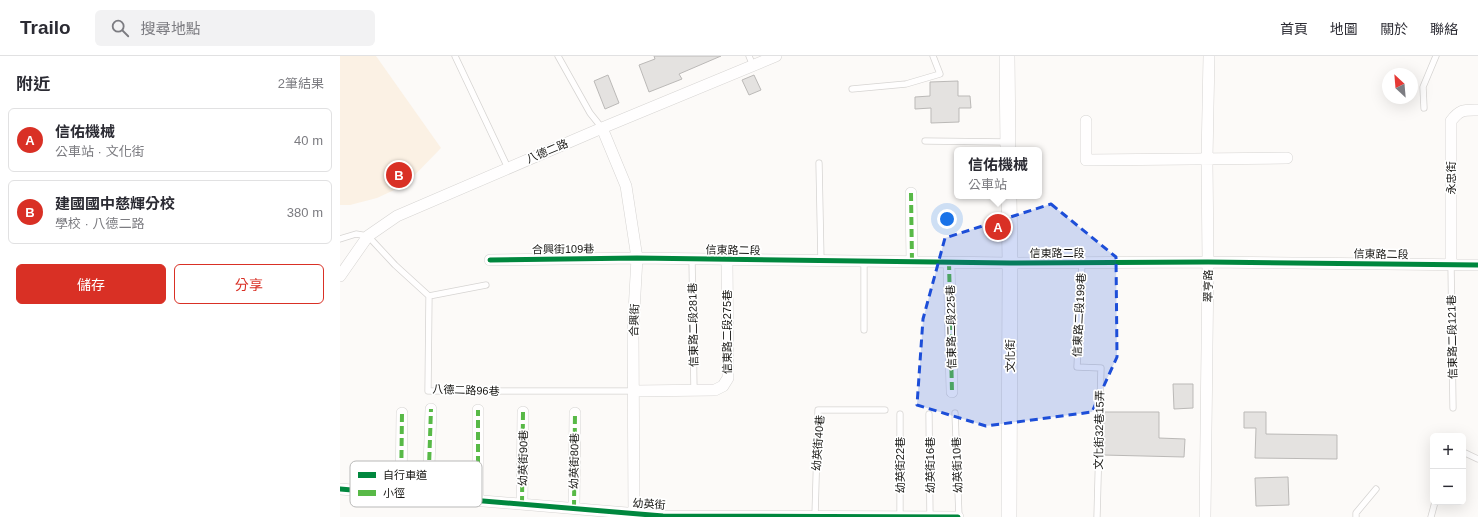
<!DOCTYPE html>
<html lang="zh-TW">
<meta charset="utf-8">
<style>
body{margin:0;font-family:Helvetica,"Noto Sans TC",sans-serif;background:#f2f2f3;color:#2b2b33}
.controls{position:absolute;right:12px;bottom:12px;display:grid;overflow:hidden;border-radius:6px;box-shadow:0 4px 16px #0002}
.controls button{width:36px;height:36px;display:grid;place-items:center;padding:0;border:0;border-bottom:1px solid #e1e1e2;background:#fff;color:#2b2b33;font:20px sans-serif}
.compass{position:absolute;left:1042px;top:12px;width:36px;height:36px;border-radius:50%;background:#fff;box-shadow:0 4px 16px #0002;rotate:334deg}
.you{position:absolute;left:607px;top:163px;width:14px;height:14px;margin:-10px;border:3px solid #fff;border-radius:50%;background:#1a73e8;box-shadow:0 0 0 6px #1a73e833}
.badge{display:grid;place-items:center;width:26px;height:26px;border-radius:50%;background:#d93025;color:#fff;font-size:13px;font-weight:700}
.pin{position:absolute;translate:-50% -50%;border:2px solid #fff;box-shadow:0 1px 4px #0006}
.popup{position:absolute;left:614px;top:91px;width:88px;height:52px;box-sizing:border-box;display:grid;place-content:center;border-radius:6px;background:#fff;filter:drop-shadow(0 1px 3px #0005);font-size:13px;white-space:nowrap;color:#7c7c81}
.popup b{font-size:15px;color:#2b2b33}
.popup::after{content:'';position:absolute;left:50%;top:100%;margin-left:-8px;border:8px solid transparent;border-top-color:#fff}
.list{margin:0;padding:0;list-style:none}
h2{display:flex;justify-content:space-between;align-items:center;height:52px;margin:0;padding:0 16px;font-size:17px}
h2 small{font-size:13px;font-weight:400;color:#7c7c81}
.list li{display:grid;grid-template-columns:26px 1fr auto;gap:12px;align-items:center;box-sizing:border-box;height:64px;margin:0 8px 8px;padding:0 8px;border:1px solid #e1e1e2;border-radius:6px}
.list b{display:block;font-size:15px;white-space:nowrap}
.list p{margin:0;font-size:13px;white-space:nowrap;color:#7c7c81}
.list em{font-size:13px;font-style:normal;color:#7c7c81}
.actions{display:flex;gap:8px;padding:12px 16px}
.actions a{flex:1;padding:9px 0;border:1px solid #d93025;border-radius:6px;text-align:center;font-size:14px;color:#d93025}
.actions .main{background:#d93025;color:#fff}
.icon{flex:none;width:22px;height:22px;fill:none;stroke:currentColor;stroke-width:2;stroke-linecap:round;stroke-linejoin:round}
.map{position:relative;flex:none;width:1138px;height:461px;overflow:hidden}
header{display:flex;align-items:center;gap:24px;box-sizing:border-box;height:56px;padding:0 20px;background:#fff;border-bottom:1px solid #e1e1e2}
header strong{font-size:19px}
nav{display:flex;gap:22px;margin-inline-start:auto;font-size:14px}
.search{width:280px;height:36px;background:#f2f2f3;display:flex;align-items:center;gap:10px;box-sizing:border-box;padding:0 14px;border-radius:6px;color:#7c7c81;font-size:15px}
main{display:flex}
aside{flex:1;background:#fff}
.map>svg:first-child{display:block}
</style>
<header>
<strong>Trailo</strong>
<div class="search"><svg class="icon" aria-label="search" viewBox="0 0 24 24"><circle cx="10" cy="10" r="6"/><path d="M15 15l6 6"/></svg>搜尋地點</div>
<nav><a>首頁</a><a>地圖</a><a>關於</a><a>聯絡</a></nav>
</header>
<main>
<aside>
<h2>附近<small>2筆結果</small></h2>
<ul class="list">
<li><span class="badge">A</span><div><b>信佑機械</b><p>公車站 · 文化街</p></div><em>40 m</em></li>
<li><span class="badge">B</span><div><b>建國國中慈輝分校</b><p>學校 · 八德二路</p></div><em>380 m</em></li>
</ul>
<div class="actions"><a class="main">儲存</a><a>分享</a></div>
</aside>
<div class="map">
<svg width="1138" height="461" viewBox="0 0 1138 461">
<rect width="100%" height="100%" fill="#fcfaf8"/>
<path fill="#fbf1e4" d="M0 0H36L101 92 65 129 37 142 10 149H0Z"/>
<path fill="#e4e2e0" stroke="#bbb9b7" d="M314 0H381L339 18 342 23 309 36 299 9 315 3Z
M268 19 279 47 265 53 254 25Z
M414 19 421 34 409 39 402 24Z
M618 25V40H630L631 52H619V66L591 67V52L575 53V41L590 40V26Z
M833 328H853V352L834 353Z
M764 356H819V382L845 383 844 401 763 399Z
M904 356H926V378L997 379V403L915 402 916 372H904Z
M948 421 949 449 916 450 915 422Z"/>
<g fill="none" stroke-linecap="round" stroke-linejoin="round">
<g stroke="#d6d4d2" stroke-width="7">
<path id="lane" d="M115 0 168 112
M218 0 250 57 262 72
M409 0 413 10
M512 33 566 28 600 18 593 0
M1084 52 1083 31 1096 0
M585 85 668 86
M479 107 481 205
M0 183 16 178 28 180 55 209 89 240 88 335H294
M352 203 354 334
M524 205V274
M742 207 737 311 761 312 757 461
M1111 209 1113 352
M89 240 146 229
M615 357 619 461
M560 358V461
M589 358 590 461
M1123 396 1138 403
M475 460 478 354H545
M1016 461V457L1036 433
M1091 461 1095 446"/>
</g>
<g stroke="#d6d4d2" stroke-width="12">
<path id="street" d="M746 65V104L947 102
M262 72 286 130 297 202 293 273 294 461
M571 137 572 206
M150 204 297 202 670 207 868 206 1138 209
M609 206 612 336
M1111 209V65C1120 53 1124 54 1138 54
M0 220 28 180 57 160 262 72 436 0
M294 335 375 334 383 330 388 322 387 203
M0 433 323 460 618 461
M61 438 62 357
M88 440 91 353
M138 444V354
M182 448 183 356
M234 452 235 357
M865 461 868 206 867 103 869 0"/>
</g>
<g stroke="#d6d4d2" stroke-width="16">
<path id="secondary" d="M667 0 668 94
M669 140 670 207 669 461"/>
</g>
<use href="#lane" stroke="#fffefe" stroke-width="5.5"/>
<use href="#street" stroke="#fffefe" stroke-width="11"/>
<use href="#secondary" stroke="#fffefe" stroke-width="15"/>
<path stroke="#58b947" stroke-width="4" stroke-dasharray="8 4" stroke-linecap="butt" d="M571 137 572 206
M609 206 612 336
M61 438 62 357
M88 440 91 353
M138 444V354
M182 448 183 356
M234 452 235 357"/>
<g stroke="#fff" stroke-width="8">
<path id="cycleway" d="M150 204 297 202 670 207 868 206 1138 209
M0 433 323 460 618 461"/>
</g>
<use href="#cycleway" stroke="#00873e" stroke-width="5"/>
</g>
<path fill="#1d4ed8" fill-opacity="0.2" stroke="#1d4ed8" stroke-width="3" stroke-dasharray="8 5" stroke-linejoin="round" d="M711 148 776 201 777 301 752 356 646 370 577 349 583 263 605 182Z"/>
<g text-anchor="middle" stroke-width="3.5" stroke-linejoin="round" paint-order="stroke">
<g font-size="11" fill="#171613" stroke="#fff">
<text transform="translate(207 95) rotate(-23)" y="4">八德二路</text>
<text transform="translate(1111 122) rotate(-90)" y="4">永忠街</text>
<text transform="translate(223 193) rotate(-1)" y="4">合興街109巷</text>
<text transform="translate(393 194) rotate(1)" y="4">信東路二段</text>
<text x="717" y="201">信東路二段</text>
<text transform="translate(1041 198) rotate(1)" y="4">信東路二段</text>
<text transform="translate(868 230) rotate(-89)" y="4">翠亨路</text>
<text transform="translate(739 259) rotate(-87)" y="4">信東路二段199巷</text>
<text transform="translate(294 264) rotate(-88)" y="4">合興街</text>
<text transform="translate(353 269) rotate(-91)" y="4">信東路二段281巷</text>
<text transform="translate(611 271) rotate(-91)" y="4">信東路二段225巷</text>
<text transform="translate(387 276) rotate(-90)" y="4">信東路二段275巷</text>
<text transform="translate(1112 281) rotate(-91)" y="4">信東路二段121巷</text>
<text transform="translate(670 300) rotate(-90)" y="4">文化街</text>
<text transform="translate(126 334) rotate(2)" y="4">八德二路96巷</text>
<text transform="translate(759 374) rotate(-89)" y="4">文化街32巷15弄</text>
<text transform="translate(478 387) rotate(-86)" y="4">幼英街40巷</text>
<text transform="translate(183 402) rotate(-89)" y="4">幼英街90巷</text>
<text transform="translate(234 405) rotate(-89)" y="4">幼英街80巷</text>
<text transform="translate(560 409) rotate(-90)" y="4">幼英街22巷</text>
<text transform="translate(590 409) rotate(-90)" y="4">幼英街16巷</text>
<text transform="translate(617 409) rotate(-92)" y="4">幼英街10巷</text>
<text transform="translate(309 448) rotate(4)" y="4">幼英街</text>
</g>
</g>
<rect x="10" y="405" width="132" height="46" rx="6" fill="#fff" stroke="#b9b9b8" stroke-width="1"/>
<rect x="18" y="416" width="18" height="6" fill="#00873e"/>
<rect x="18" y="434" width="18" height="6" fill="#58b947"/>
<g font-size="11" fill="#171613">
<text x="43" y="423">自行車道</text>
<text x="43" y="441">小徑</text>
</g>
</svg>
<div class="controls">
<button>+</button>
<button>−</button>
</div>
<svg class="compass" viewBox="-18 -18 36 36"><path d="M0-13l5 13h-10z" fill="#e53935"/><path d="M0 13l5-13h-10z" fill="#7c7c81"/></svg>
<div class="you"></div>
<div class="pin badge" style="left:658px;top:171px">A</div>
<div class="popup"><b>信佑機械</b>公車站</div>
<div class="pin badge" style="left:59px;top:119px">B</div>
</div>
</main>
